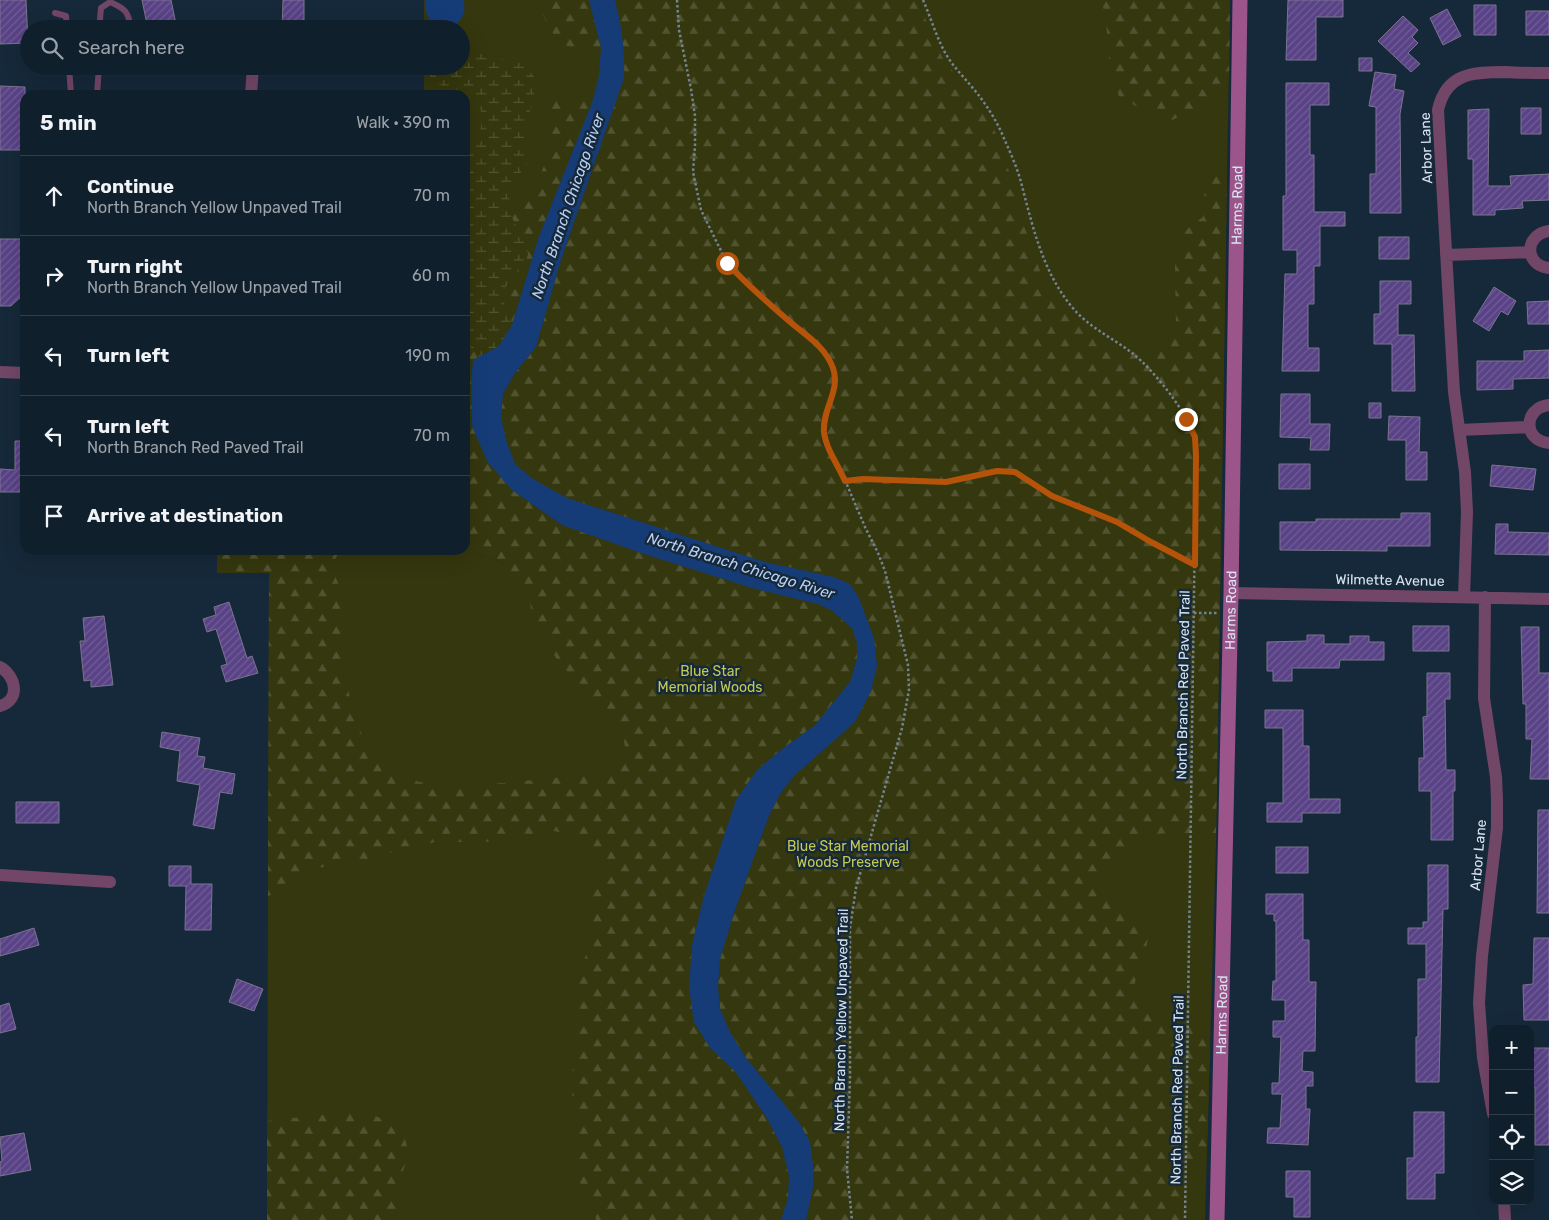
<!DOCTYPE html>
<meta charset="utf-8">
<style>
body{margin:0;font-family:Rubik,sans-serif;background:#1e2c38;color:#f1f3f6}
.controls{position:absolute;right:15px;bottom:15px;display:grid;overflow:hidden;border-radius:10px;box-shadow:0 5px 20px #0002}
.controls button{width:45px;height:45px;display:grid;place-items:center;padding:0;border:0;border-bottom:1px solid #303d48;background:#101f2c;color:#f1f3f6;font:25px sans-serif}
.stop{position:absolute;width:15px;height:15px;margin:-11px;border:4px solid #b45309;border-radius:50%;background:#fff}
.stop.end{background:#b45309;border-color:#fff;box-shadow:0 1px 5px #0008}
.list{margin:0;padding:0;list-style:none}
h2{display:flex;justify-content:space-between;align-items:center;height:65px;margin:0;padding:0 20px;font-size:21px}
h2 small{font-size:16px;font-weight:400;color:#9ca2a9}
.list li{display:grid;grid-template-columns:32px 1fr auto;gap:15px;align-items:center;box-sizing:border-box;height:80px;padding:0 20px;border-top:1px solid #303d48}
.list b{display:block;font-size:19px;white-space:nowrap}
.list p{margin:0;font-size:16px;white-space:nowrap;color:#9ca2a9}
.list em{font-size:16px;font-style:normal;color:#9ca2a9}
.icon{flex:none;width:28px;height:28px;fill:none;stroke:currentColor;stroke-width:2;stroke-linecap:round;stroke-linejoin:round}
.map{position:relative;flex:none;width:1549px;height:1220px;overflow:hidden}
.search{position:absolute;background:#101f2c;box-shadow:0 5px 20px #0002;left:20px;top:20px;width:450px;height:55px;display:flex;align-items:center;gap:12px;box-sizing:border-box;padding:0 18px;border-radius:28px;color:#9ca2a9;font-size:19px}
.panel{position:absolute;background:#101f2c;box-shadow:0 5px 20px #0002;left:20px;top:90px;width:450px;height:465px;border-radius:15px}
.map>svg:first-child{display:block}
</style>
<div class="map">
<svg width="1549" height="1220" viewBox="0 0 1549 1220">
<defs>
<pattern id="forest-firs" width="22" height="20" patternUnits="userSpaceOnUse" patternTransform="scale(1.25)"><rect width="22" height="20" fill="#35370e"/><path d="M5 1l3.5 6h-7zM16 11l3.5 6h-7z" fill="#525431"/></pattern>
<pattern id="wetland-marsh" width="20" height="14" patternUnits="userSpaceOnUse" patternTransform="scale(1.25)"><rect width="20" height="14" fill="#35370e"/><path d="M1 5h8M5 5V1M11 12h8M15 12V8" fill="none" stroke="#525431"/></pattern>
<pattern id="building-hatch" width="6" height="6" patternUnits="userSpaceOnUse" patternTransform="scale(1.25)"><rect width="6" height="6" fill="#594286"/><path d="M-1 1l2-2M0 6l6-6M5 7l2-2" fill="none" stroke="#705d97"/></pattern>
</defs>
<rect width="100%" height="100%" fill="#16293a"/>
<path fill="#35370e" d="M424 0H1230L1216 842 1205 1220H267L269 573H217V550H465V548L507 565 465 376V95H424V66H461V29H424Z"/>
<path fill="url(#forest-firs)" d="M534 0H589L601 48C589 48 576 50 565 45 552 40 543 11 534 0Z
M615 0H917L942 57 990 120 1005 156 1019 211 1040 271 1057 302 1084 329 1120 352 1157 351 1171 342 1176 328 1175 262 1181 237 1190 226 1203 217 1206 174 1211 168H1220L1227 173 1216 833H1176L1154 834 1114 859 1102 875 1101 893 1118 907 1138 916 1148 937 1144 961 1135 982 1136 999 1141 1011 1159 1018 1181 1021 1197 1028 1210 1042 1207 1153 1191 1160 1181 1172 1180 1220H806L813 1187 746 1058 730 1032 720 1009 718 987 720 959 733 916 768 818 780 794 794 776 828 747 871 691 877 666 874 638 859 598 850 584 834 577 765 562 567 498 533 479 515 464 506 440 501 417 503 395 515 373 536 347 561 260 612 115 623 32Z
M1102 0H1230L1229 80 1221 89 1198 109 1172 120 1144 111 1119 96 1110 75 1108 39Z
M565 97H584L593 100 538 239 512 325 487 461 512 490 562 525 644 554 751 588 818 603 831 610 852 629 857 643V658L851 680 814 726 782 749 757 770 736 800 704 896 692 945 710 1048 735 1071 768 1120 782 1147 789 1176 788 1198 781 1220H596L592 1200 580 1183 578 1157 580 1143 574 1117 572 1089 575 1016 578 981 588 948 590 921 589 892 604 885 614 874 600 854 573 836 555 831 486 842H435L346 864 309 869 297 878 288 889 268 896 269 573H217V550H349L337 555 333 571 341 590 345 617 339 650 350 698 364 741 395 771 419 782 457 785 503 783 604 773 626 755 622 726 594 703 556 658 533 623 530 603 507 565 465 548V206C476 207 489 211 500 209 525 206 544 176 547 153 548 139 546 124 546 110L555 100Z
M359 1108 390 1123 403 1132 409 1153 401 1177 398 1202 400 1220H267V1121L328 1114Z"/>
<path fill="url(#wetland-marsh)" d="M461 51 478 53 524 64 535 78 534 96 527 123 524 142 527 155V165C510 184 502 203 517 227 522 236 528 243 528 254 527 260 522 266 518 270 499 289 501 303 512 325L499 346 479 357 469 345 465 335V146L476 145C483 125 484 115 476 95L461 89 451 90 438 84 430 76 429 66H461Z"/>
<path fill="#163c78" d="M426 0H464C464 4 465 9 464 12 458 37 420 28 426 0Z
M589 0H615C622 28 625 49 624 78L561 260 536 347 515 373 503 394 501 417 506 440 515 464 533 479 567 498 765 562 834 577 850 584 859 598 874 638 877 666 871 691 855 722 794 776 780 794 768 818 733 916 720 959 718 986 720 1009 730 1032 746 1058 799 1122 810 1142 813 1165V1187L806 1220H781L788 1198 789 1176 782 1147 768 1120 735 1071 710 1048 694 1022 689 987 692 945 704 896 736 800 757 770 782 749 814 726 837 698 851 680 857 658V643L852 628 831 610 818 604 752 588 644 554 562 525 512 490 487 461 472 426 471 380 473 360 499 346 512 325 538 239 593 100 599 75 601 48Z"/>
<path fill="url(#building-hatch)" stroke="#7b748f" d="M0 0H26L28 43 0 44Z
M142 0H171L177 29H148Z
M283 0H304V29H282Z
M1288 0H1343V17H1316V60H1286Z
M1474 5H1496V35H1474Z
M1447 9 1461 36 1443 45 1430 18Z
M1526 11H1549V35H1526Z
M1403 16 1418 30 1412 37 1418 43 1408 53 1420 64 1411 72 1378 41Z
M1359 58H1372V71H1359Z
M1375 72 1396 75 1394 89 1404 91 1400 114 1401 213H1370V174H1376V107L1369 106Z
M1286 83H1329V105H1310V155H1314V212H1345V226H1320V266H1314V304H1308V348H1319V371H1282L1285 274H1297V250H1283V196H1286Z
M0 86 25 87V150H0Z
M1521 108H1541V134H1521Z
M1489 109 1488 186H1511L1510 176 1549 174V200L1522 201 1523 208 1495 210V215H1473V159H1468V110Z
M1379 237H1409V259H1379Z
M0 239H25V293L11 306H0Z
M1380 281H1411V304H1398V335H1414L1415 391H1392V344H1374V314H1380Z
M1494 287 1516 301 1508 315 1501 311 1489 331 1473 321Z
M1549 301V324H1528L1527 302Z
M1549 350V378L1513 379V389L1477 390V361H1524V351Z
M1281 394H1310V424H1330L1329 450H1310L1311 438 1280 437Z
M1369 403H1381V418H1369Z
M1389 416 1420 417 1419 452H1427V480H1406V440H1388Z
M15 441H25V492H0V469L15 470Z
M1279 464H1310V489H1279Z
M1492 465 1536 469 1533 490 1490 486Z
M1401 513H1430V546H1387V551L1280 550V522H1316V519H1401Z
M1496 524H1508V532L1549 533V555L1495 554Z
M229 602 247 658 252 656 258 673 226 682 221 666 227 664 216 629 207 632 203 619 216 615 214 607Z
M104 616 113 685 91 687V680L84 681 80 641H85L83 618Z
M1413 626H1449V651H1413Z
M1521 627H1539V673H1549V779H1530L1532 739H1526V704H1523Z
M1307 635H1324V644H1350V636H1369V642H1384V660H1340L1339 668H1292V681H1273V671H1267V642L1307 641Z
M1427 673H1450V699H1445L1446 770H1455V791H1453V840H1431V791H1419V758H1424L1423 717 1427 716Z
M1265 710H1303V746H1309V799H1340V813H1302V822H1267V803H1283V728H1265Z
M162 732 200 738 197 756 205 757 203 768 235 774 232 794 220 792 214 829 193 825 200 785 177 781 180 751 160 747Z
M16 802H59V823H16Z
M1538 810H1549V913H1537Z
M1276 847H1308V873H1276Z
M1428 865H1448V909H1443L1439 1082H1416V1037H1418V979H1426V944H1408V928H1423V922H1428Z
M169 866H191V884H212L211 930H185L186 886H169Z
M1266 894H1303V940H1309V982H1316L1315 1051H1303L1302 1071 1313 1072V1086H1306V1109H1310L1308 1145 1267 1143 1268 1128H1280L1282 1094H1272V1083H1279L1281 1037H1273V1021H1285V1000H1272L1273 981H1276V921H1274V914H1266Z
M34 928 39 945 0 956V939Z
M1534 938H1549V1020H1524L1523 985 1533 984Z
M237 979 263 989 254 1011 229 1002Z
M9 1003 16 1029 0 1033V1006Z
M1530 1048H1549V1145H1535V1087H1530Z
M1414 1112H1444V1173H1435V1199H1407V1158H1414Z
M24 1133 31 1170 0 1176V1162L2 1161 0 1137Z
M1286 1171H1310V1217H1294V1197H1286Z"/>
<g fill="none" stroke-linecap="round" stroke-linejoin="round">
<path stroke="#748493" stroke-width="2.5" stroke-dasharray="2.5 2.5" stroke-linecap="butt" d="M677 0 679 30 691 89 695 116V146L693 172 701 210 727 263 763 299 816 342 833 368 836 382 825 422 824 431 827 443 839 466 865 527 878 553 885 571 908 665 909 690 902 728 856 888 850 928V1078L847 1169 852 1220
M923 0C932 20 938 44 951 62 960 74 971 85 980 97 989 109 997 122 1003 136 1010 152 1018 169 1022 186 1033 228 1043 272 1072 307 1088 327 1113 338 1132 353 1152 368 1188 413 1195 438 1196 443 1196 450 1196 456L1185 1220
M845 481 863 479 946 482 997 471 1015 472 1052 496 1117 522 1151 542 1195 565
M1194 613H1217"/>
<path stroke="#724667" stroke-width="6" d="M55 13 66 16 67 29
M102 29 100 19 101 8 110 2C124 8 130 12 130 29
M69 66 71 95
M97 95 99 66"/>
<path stroke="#724667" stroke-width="12" d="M251 95 253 66
M1549 231C1524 235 1524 265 1549 268
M1446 255 1530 252
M0 372 25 373
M1549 405C1523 408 1523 441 1549 443
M1459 430 1529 427
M1231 593 1549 599
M1464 597 1467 512 1465 472 1454 392 1438 110C1446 73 1473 72 1505 72 1520 73 1534 73 1549 73
M1485 597 1484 698 1496 777 1497 799V828L1482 956 1479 1003 1483 1058 1493 1114
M0 667C16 676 21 700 0 706
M0 875 110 882
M1504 1201 1505 1220"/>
<path stroke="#9b558b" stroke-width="15" id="s1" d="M1217 1220 1231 593 1240 0"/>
</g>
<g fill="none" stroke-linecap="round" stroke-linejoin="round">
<path stroke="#b45309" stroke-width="6" d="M727 263C746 284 768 303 789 321 805 335 825 346 833 368 841 391 822 409 824 432 826 449 838 465 845 481L863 479 946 482 997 471 1015 472 1052 496 1117 522 1151 542 1195 565 1196 456 1195 437 1186 419"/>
</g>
<g text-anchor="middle" stroke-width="5" stroke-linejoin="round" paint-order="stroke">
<g font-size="14" fill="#d8e4f0" stroke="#16293a">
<text transform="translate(1426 148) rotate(-92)" y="5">Arbor Lane</text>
<text dy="5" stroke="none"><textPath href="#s1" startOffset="1015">Harms Road</textPath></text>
<text transform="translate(1390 580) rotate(1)" y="5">Wilmette Avenue</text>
<text dy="5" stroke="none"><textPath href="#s1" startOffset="610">Harms Road</textPath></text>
<text transform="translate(1183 685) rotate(-89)" y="5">North Branch Red Paved Trail</text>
<text transform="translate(1478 855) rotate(-85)" y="5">Arbor Lane</text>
<text dy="5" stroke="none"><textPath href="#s1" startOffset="205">Harms Road</textPath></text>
<text transform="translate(841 1020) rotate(-89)" y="5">North Branch Yellow Unpaved Trail</text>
<text transform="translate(1177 1090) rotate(-89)" y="5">North Branch Red Paved Trail</text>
</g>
<g font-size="14" fill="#c3c953" stroke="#16293a">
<text x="710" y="676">Blue Star<tspan x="710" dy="16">Memorial Woods</tspan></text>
<text x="848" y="851">Blue Star Memorial<tspan x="848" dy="16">Woods Preserve</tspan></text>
</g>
<g font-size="15" font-style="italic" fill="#b9d0f4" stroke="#16293a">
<text transform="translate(568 206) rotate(-71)" y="5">North Branch Chicago River</text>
<text transform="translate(741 566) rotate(17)" y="5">North Branch Chicago River</text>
</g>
</g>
</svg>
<div class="controls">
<button>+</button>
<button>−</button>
<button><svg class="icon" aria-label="locate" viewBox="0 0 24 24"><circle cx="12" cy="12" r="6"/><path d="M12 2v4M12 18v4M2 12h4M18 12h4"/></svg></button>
<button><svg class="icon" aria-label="layers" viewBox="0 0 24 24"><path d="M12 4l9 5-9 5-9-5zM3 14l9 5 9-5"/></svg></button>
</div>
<div class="stop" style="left:727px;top:263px"></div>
<div class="stop end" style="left:1186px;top:419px"></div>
<div class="search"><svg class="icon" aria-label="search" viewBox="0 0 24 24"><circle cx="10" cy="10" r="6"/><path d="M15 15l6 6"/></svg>Search here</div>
<section class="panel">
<h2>5 min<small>Walk · 390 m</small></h2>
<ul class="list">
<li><svg class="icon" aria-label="ahead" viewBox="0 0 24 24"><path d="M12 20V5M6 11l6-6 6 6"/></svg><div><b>Continue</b><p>North Branch Yellow Unpaved Trail</p></div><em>70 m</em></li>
<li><svg class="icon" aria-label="right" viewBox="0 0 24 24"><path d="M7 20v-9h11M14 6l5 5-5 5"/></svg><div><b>Turn right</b><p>North Branch Yellow Unpaved Trail</p></div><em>60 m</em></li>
<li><svg class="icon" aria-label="left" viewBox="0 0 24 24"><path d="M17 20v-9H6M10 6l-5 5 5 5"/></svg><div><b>Turn left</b></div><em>190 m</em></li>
<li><svg class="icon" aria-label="left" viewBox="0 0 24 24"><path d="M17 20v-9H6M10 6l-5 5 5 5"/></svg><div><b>Turn left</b><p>North Branch Red Paved Trail</p></div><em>70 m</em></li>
<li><svg class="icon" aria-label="arrive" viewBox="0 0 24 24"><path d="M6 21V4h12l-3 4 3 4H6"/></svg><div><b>Arrive at destination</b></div></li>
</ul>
</section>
</div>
